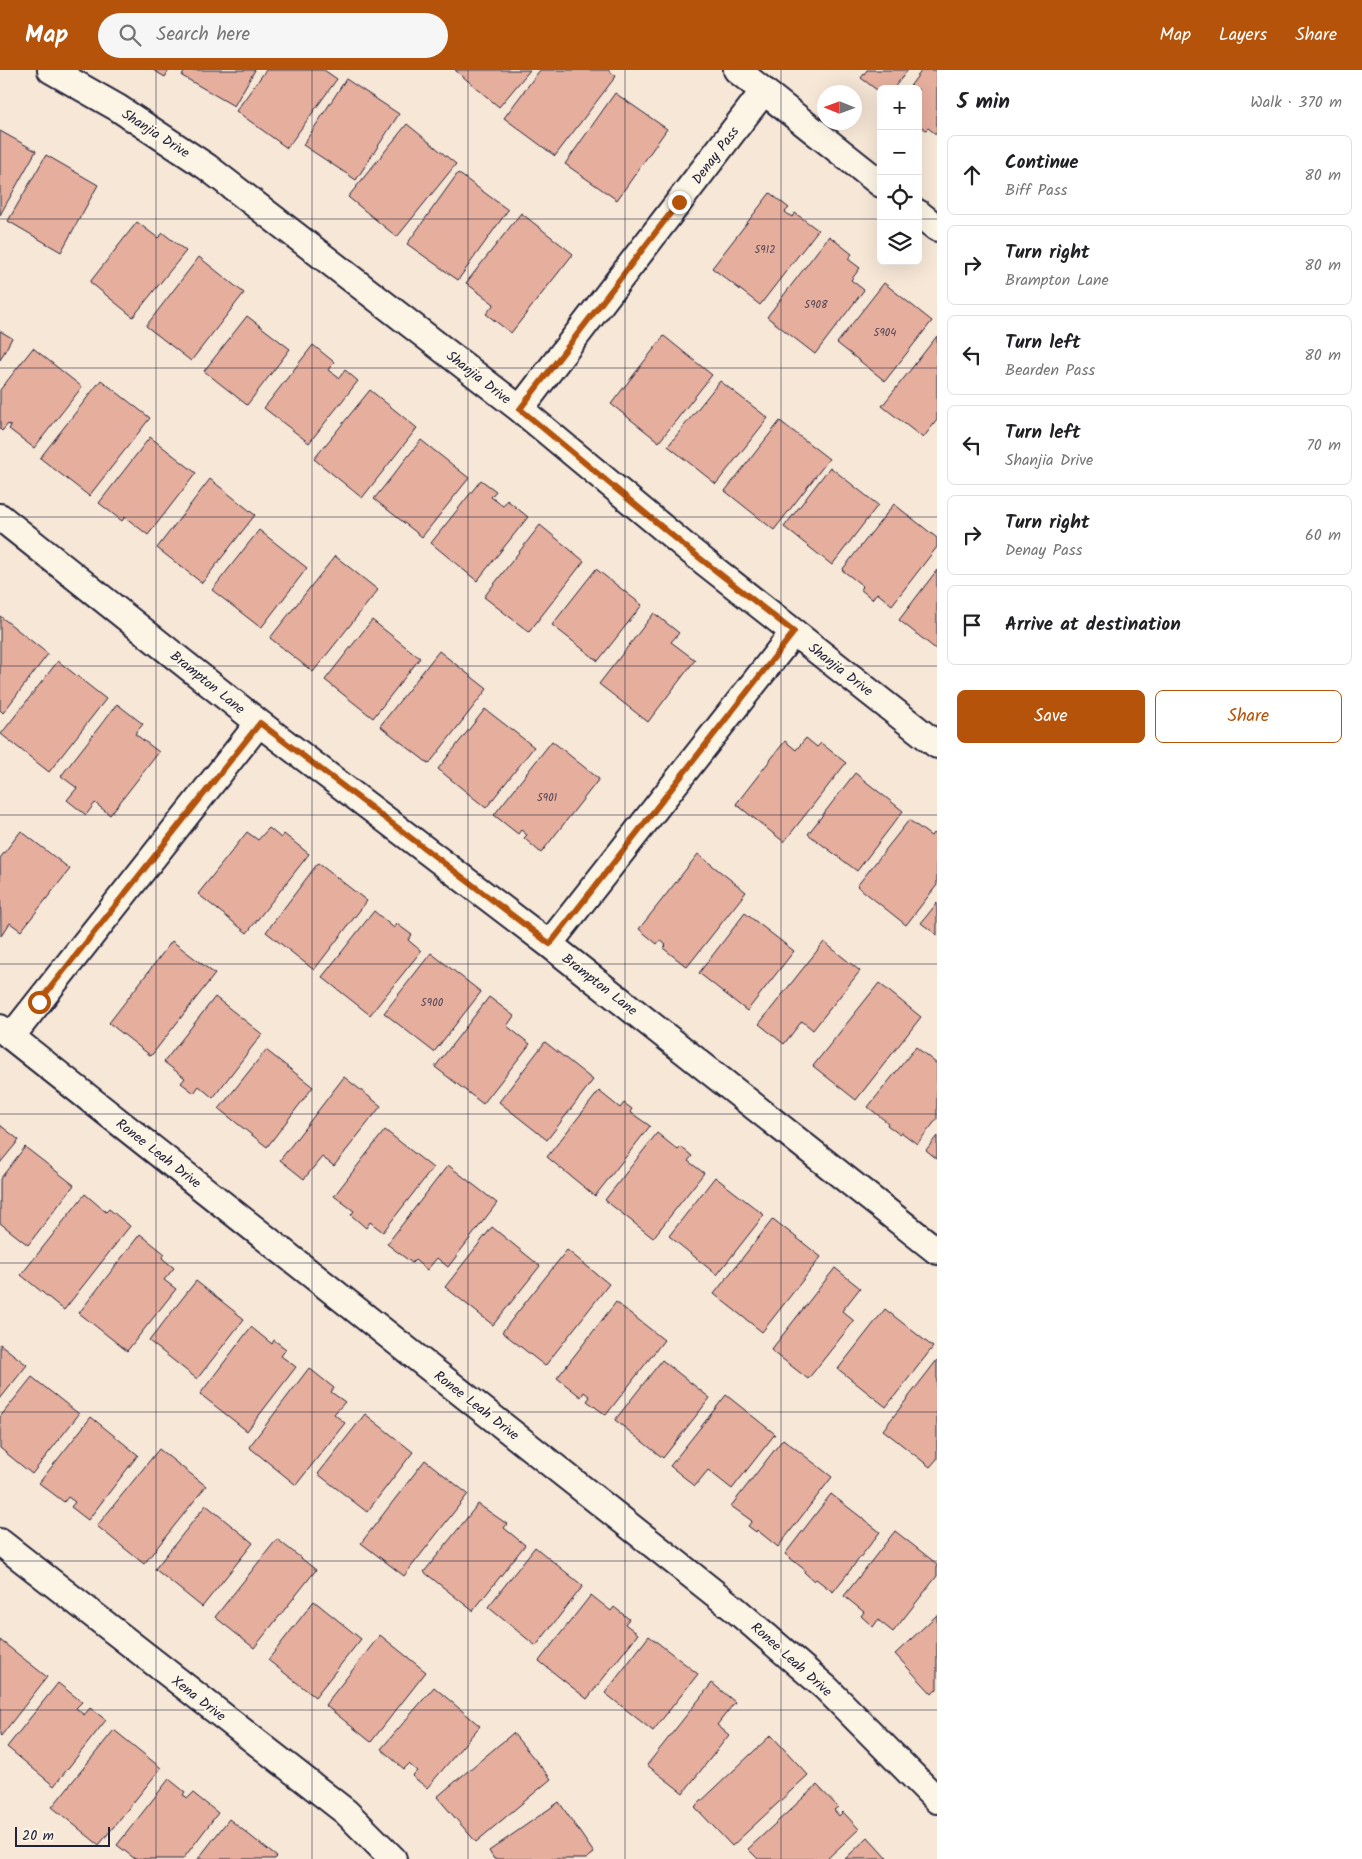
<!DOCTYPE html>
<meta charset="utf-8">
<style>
body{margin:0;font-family:Kalam,sans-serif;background:#f6f6f6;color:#202124}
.controls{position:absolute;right:15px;top:15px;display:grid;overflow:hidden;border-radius:8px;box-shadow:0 5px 20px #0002}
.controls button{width:45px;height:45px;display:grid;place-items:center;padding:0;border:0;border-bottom:1px solid #e0e0e0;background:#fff;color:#202124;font:25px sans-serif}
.compass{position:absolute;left:817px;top:15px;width:45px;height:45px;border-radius:50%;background:#fff;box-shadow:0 5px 20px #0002;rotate:271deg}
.scale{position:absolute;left:15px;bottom:12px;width:95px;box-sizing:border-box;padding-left:5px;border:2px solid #22223b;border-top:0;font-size:14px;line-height:18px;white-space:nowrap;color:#22223b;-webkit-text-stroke:4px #fcf5e5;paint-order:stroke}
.stop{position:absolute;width:15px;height:15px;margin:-11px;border:4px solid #b45309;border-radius:50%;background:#fff}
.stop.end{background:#b45309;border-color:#fff;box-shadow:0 1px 5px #0008}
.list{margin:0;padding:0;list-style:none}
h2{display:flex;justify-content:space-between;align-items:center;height:65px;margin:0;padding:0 20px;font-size:21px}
h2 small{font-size:16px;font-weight:400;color:#757577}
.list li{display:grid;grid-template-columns:32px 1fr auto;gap:15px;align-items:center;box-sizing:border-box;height:80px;margin:0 10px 10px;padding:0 10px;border:1px solid #e0e0e0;border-radius:8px}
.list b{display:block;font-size:19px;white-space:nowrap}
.list p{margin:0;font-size:16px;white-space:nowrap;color:#757577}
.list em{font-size:16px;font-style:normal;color:#757577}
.actions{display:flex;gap:10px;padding:15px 20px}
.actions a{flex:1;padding:11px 0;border:1px solid #b45309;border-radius:8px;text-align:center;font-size:18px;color:#b45309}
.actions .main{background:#b45309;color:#fff}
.icon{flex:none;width:28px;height:28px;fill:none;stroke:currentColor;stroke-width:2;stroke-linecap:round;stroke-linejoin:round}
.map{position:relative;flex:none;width:937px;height:1789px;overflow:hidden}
header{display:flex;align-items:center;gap:30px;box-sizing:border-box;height:70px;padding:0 25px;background:#b45309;color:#fff}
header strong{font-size:24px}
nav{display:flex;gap:28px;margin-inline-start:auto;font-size:18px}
.search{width:350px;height:45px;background:#f6f6f6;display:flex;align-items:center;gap:12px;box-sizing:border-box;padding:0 18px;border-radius:28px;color:#757577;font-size:19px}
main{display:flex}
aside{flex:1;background:#fff}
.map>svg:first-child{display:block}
</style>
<header>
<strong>Map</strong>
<div class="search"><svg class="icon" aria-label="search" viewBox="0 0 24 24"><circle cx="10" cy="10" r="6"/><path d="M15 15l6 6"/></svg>Search here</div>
<nav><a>Map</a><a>Layers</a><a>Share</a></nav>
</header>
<main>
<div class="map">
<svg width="937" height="1789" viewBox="0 0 937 1789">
<rect width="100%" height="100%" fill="#f7e7d7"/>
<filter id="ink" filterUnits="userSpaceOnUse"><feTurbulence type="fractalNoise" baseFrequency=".02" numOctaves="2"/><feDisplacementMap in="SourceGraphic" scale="10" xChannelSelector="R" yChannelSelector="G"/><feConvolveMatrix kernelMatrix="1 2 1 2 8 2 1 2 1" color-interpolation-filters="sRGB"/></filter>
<g filter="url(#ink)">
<path fill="#e5ae9d" stroke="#22223b" d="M153 0H169L165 7Z
M185 0H255L234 36 182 6Z
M266 0H324L337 9 287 78 236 41Z
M455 0H530L499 37Z
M540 0H608L616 6 555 86 504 48Z
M867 0H908L893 19H881V23L861 8Z
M922 0H937V65L928 58 926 60 918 54V19H908Z
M346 9 399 44 356 110 303 75Z
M615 23 667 59 617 130 565 94Z
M407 54 456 94 397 167 348 127Z
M0 61 36 81 0 145Z
M46 85 98 115 61 182 8 151Z
M458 103 508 140 458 210 407 174Z
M770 123 789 138 785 142 792 147 795 143 818 160 760 235 712 198Z
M521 143 573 184 511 263 486 244 494 234 466 213Z
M137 152 158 168 163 163 186 181 133 247 90 212Z
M829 166 852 184 848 189 860 198 851 210 864 220 815 284 767 247Z
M199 187 244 223 191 291 146 256Z
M884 213 932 251 885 311 837 273Z
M247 246 290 279 247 335 204 301Z
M0 261 12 268 0 290Z
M664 266 712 305 659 372 611 334Z
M937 266V350L923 368 882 336Z
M313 275 334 292 328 300 339 308 345 300 358 311 309 373 264 338Z
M33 278 82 317 34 378 9 359 11 356 8 354 2 361 0 359V320Z
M101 310 150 348 89 426 40 388Z
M720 311 768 348 716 414 668 376Z
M370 320 417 358 362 428 314 389Z
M780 351 829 389 774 460 725 421Z
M150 367 196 403 148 465 125 447 122 451 99 433Z
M421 370 469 408 422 467 374 429Z
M830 397 878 435 832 495 784 457Z
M210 409 255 445 202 513 157 478Z
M481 410 496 421 491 427 503 436 507 430 528 447 477 511 431 473Z
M894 434 937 468V477L892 535 877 523 872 529 860 519 863 516 842 500Z
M540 455 584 491 529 562 484 527Z
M259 460 307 498 261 558 212 520Z
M335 486 378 520 313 602 270 568Z
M596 499 642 535 598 591 552 555Z
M937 500V580L899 550Z
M654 543 679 563 671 572 695 590 648 652 599 614Z
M0 546 48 584 3 643 0 640Z
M372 550 420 588 373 648 325 610Z
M439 581 487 619 429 694 380 656Z
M58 591 106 629 49 702 1 664Z
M117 634 143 654 135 664 159 682 110 745 95 733 86 745 67 730 77 718 61 706Z
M485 639 534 677 486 738 438 699Z
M806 668 817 677 821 673 846 693 784 772 736 734 785 671 796 680Z
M552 671 599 709 541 783 524 768 527 765 521 760 518 764 494 745Z
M855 703 903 741 857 801 808 764Z
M909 750 931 766 933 763 937 766V815L906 855 857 816Z
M269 758 281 768 284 764 309 784 247 863 198 824 247 762 258 770Z
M21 761 70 799 21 861 10 853 1 866 0 788Z
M698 784 746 822 687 897 663 878 666 875 660 870 657 874 639 859Z
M318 793 367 831 314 900 266 862Z
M937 833V865L921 853Z
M374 841 394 858 397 854 412 865 408 870 421 881 370 945 322 907Z
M745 843 794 881 747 941 699 903Z
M172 871 215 904 151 986 109 953Z
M824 872 860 901 813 960 802 951 784 974 759 954Z
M431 883 481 922 434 982 384 943Z
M879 913 921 947 856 1030 813 996Z
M215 927 262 964 213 1028 199 1016 194 1023 181 1013 185 1008 164 992Z
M489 927 514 946 507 956 530 974 483 1034 435 997Z
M545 972 593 1010 547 1070 499 1032Z
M916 977 937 994V1049L917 1074 901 1062 899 1064 887 1055 888 1053 868 1037Z
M266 980 313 1017 267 1077 219 1039Z
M344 1007 381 1036 334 1096 322 1087 304 1109 280 1090Z
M599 1021 620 1038 624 1033 632 1039 630 1042 650 1056 595 1126 547 1087Z
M0 1055 19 1070 0 1093Z
M385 1060 433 1098 383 1162 370 1152 366 1158 351 1145 354 1141 334 1126Z
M657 1063 678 1080 681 1077 692 1086 688 1091 704 1103 653 1168 605 1130Z
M937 1066V1089L926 1080Z
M25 1077 74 1115 28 1175 0 1153V1109Z
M448 1095 497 1133 448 1197 437 1188 427 1200 415 1190 412 1193 387 1174Z
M715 1107 764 1145 717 1205 669 1166Z
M85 1124 106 1142 109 1139 130 1156 64 1240 21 1205Z
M773 1149 821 1187 762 1262 714 1224Z
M492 1157 540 1196 493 1255 445 1217Z
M140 1164 165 1184 162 1188 174 1198 164 1210 176 1219 127 1281 79 1243Z
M567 1180 609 1214 545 1296 502 1262Z
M835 1198 860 1218 842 1241 854 1251 808 1309 771 1280Z
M196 1211 244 1249 197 1309 149 1271Z
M616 1232 664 1270 606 1345 587 1331 590 1327 584 1322 581 1327 557 1308Z
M885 1239 933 1277 886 1337 838 1299Z
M251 1257 272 1274 274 1270 286 1279 281 1286 296 1297 247 1361 200 1324Z
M0 1274 27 1295 0 1329Z
M662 1290 710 1328 663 1388 615 1350Z
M937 1290V1389L930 1397 883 1360Z
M309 1298 334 1318 331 1322 345 1332 334 1344 345 1353 296 1415 249 1377Z
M32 1307 79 1344 32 1404 0 1378V1347Z
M726 1325 775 1364 732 1419 708 1400 695 1416 670 1396Z
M365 1344 413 1382 367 1442 318 1404Z
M91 1347 138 1385 88 1450 71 1437 75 1432 68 1427 64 1432 39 1413Z
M783 1369 832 1407 778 1477 757 1460 756 1462 748 1456 752 1451 731 1436Z
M159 1379 206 1416 144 1494 97 1456Z
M425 1390 468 1424 404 1506 361 1473Z
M831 1424 880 1462 833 1522 816 1509 814 1511 804 1502 805 1500 785 1484Z
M478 1434 507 1454 504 1458 525 1475 473 1541 424 1502Z
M206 1435 253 1473 202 1537 155 1499Z
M895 1461 937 1494V1506L893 1562 878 1550 873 1557 861 1546 864 1542 844 1526Z
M277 1469 316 1500 254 1578 215 1547Z
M535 1477 583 1516 536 1576 488 1537Z
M591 1525 611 1541 614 1537 629 1549 625 1554 638 1564 587 1629 539 1591Z
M314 1531 361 1569 315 1627 268 1590Z
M937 1545V1619L932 1624 895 1584Z
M380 1565 426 1602 371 1672 325 1635Z
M649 1566 698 1604 653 1661 605 1623Z
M0 1570 47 1607 1 1666 0 1665Z
M58 1613 82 1632 76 1638 84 1645 90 1638 106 1650 54 1716 7 1677Z
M712 1613 735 1632 717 1655 729 1665 683 1723 647 1695Z
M434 1617 480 1656 427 1718 412 1706 417 1701 409 1694 404 1699 381 1679Z
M114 1660 161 1698 99 1775 52 1737Z
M513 1663 551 1709 476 1772 437 1727Z
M771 1665 808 1705 732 1776 695 1737Z
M169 1709 185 1722 183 1725 188 1728 193 1723 218 1743 183 1789H135L117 1775Z
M817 1715 838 1737 834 1740 839 1746 843 1742 859 1759 827 1789H758L748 1779Z
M559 1732 594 1783 586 1789H494L489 1781Z
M229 1749 277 1787 275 1789H198Z
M868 1767 888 1789H845Z"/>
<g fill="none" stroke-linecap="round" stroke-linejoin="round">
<g stroke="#22223b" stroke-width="30">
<path id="street" d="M51 0 118 38 207 97 520 339 692 482 937 675
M737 0 881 114
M918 143 937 158
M520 339 764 21
M0 447 259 653 549 874 937 1181
M549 874 794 562
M0 958 737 1541 826 1618 937 1730
M11 967 259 653
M0 1472 346 1742 393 1789"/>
</g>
<use href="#street" stroke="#fcf5e5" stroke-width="26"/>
</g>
</g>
<g fill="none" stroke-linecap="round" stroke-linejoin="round" filter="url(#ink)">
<path stroke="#b45309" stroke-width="6" d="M39 932 260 653 550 874 794 562 692 482 520 339 679 132"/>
</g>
<path fill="none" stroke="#22223b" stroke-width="1" stroke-opacity="0.55" d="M156 0V1789M312 0V1789M468 0V1789M625 0V1789M781 0V1789M0 149H881M918 149H937M0 298H937M0 447H937M0 596H937M0 745H937M0 894H937M0 1044H937M0 1193H937M0 1342H937M0 1491H937M0 1640H937"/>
<g text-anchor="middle" stroke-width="4" stroke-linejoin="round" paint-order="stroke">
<g font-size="11" fill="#534554">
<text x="765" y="183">5912</text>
<text x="816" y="238">5908</text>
<text x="885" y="266">5904</text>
<text x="547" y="731">5901</text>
<text x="432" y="936">5900</text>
</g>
<g font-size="14" fill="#22223b" stroke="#fcf5e5">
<text transform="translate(156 63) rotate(33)" y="5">Shanjia Drive</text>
<text transform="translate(715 85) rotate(-53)" y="5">Denay Pass</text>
<text transform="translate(479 307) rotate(38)" y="5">Shanjia Drive</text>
<text transform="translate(841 599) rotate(38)" y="5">Shanjia Drive</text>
<text transform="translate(208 612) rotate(39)" y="5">Brampton Lane</text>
<text transform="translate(600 914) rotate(38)" y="5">Brampton Lane</text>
<text transform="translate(159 1083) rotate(38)" y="5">Ronee Leah Drive</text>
<text transform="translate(477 1335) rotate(38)" y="5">Ronee Leah Drive</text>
<text transform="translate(792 1589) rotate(42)" y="5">Ronee Leah Drive</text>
<text transform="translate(199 1628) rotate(38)" y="5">Xena Drive</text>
</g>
</g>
</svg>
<div class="controls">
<button>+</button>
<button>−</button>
<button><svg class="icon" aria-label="locate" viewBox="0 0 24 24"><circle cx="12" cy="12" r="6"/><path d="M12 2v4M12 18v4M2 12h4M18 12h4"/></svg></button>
<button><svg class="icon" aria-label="layers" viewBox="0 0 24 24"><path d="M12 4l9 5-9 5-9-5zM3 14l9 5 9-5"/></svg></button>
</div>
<svg class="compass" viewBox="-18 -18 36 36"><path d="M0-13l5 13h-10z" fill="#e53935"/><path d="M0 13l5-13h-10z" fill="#757577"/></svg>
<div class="scale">20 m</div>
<div class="stop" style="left:39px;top:932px"></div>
<div class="stop end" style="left:679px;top:132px"></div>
</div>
<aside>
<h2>5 min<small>Walk · 370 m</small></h2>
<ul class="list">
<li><svg class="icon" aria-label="ahead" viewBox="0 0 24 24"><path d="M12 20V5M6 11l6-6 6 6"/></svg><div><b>Continue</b><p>Biff Pass</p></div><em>80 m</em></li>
<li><svg class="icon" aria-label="right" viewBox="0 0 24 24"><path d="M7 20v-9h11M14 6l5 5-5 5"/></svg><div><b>Turn right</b><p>Brampton Lane</p></div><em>80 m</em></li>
<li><svg class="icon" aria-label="left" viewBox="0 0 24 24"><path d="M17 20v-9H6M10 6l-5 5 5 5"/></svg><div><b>Turn left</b><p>Bearden Pass</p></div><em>80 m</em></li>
<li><svg class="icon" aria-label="left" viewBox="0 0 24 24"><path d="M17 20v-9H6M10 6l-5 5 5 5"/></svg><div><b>Turn left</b><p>Shanjia Drive</p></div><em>70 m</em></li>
<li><svg class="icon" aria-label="right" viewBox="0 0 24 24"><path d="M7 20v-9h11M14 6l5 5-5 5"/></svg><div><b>Turn right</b><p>Denay Pass</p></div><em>60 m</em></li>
<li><svg class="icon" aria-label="arrive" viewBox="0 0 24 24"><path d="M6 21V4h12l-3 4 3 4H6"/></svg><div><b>Arrive at destination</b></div></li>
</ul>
<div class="actions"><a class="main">Save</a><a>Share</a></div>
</aside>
</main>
